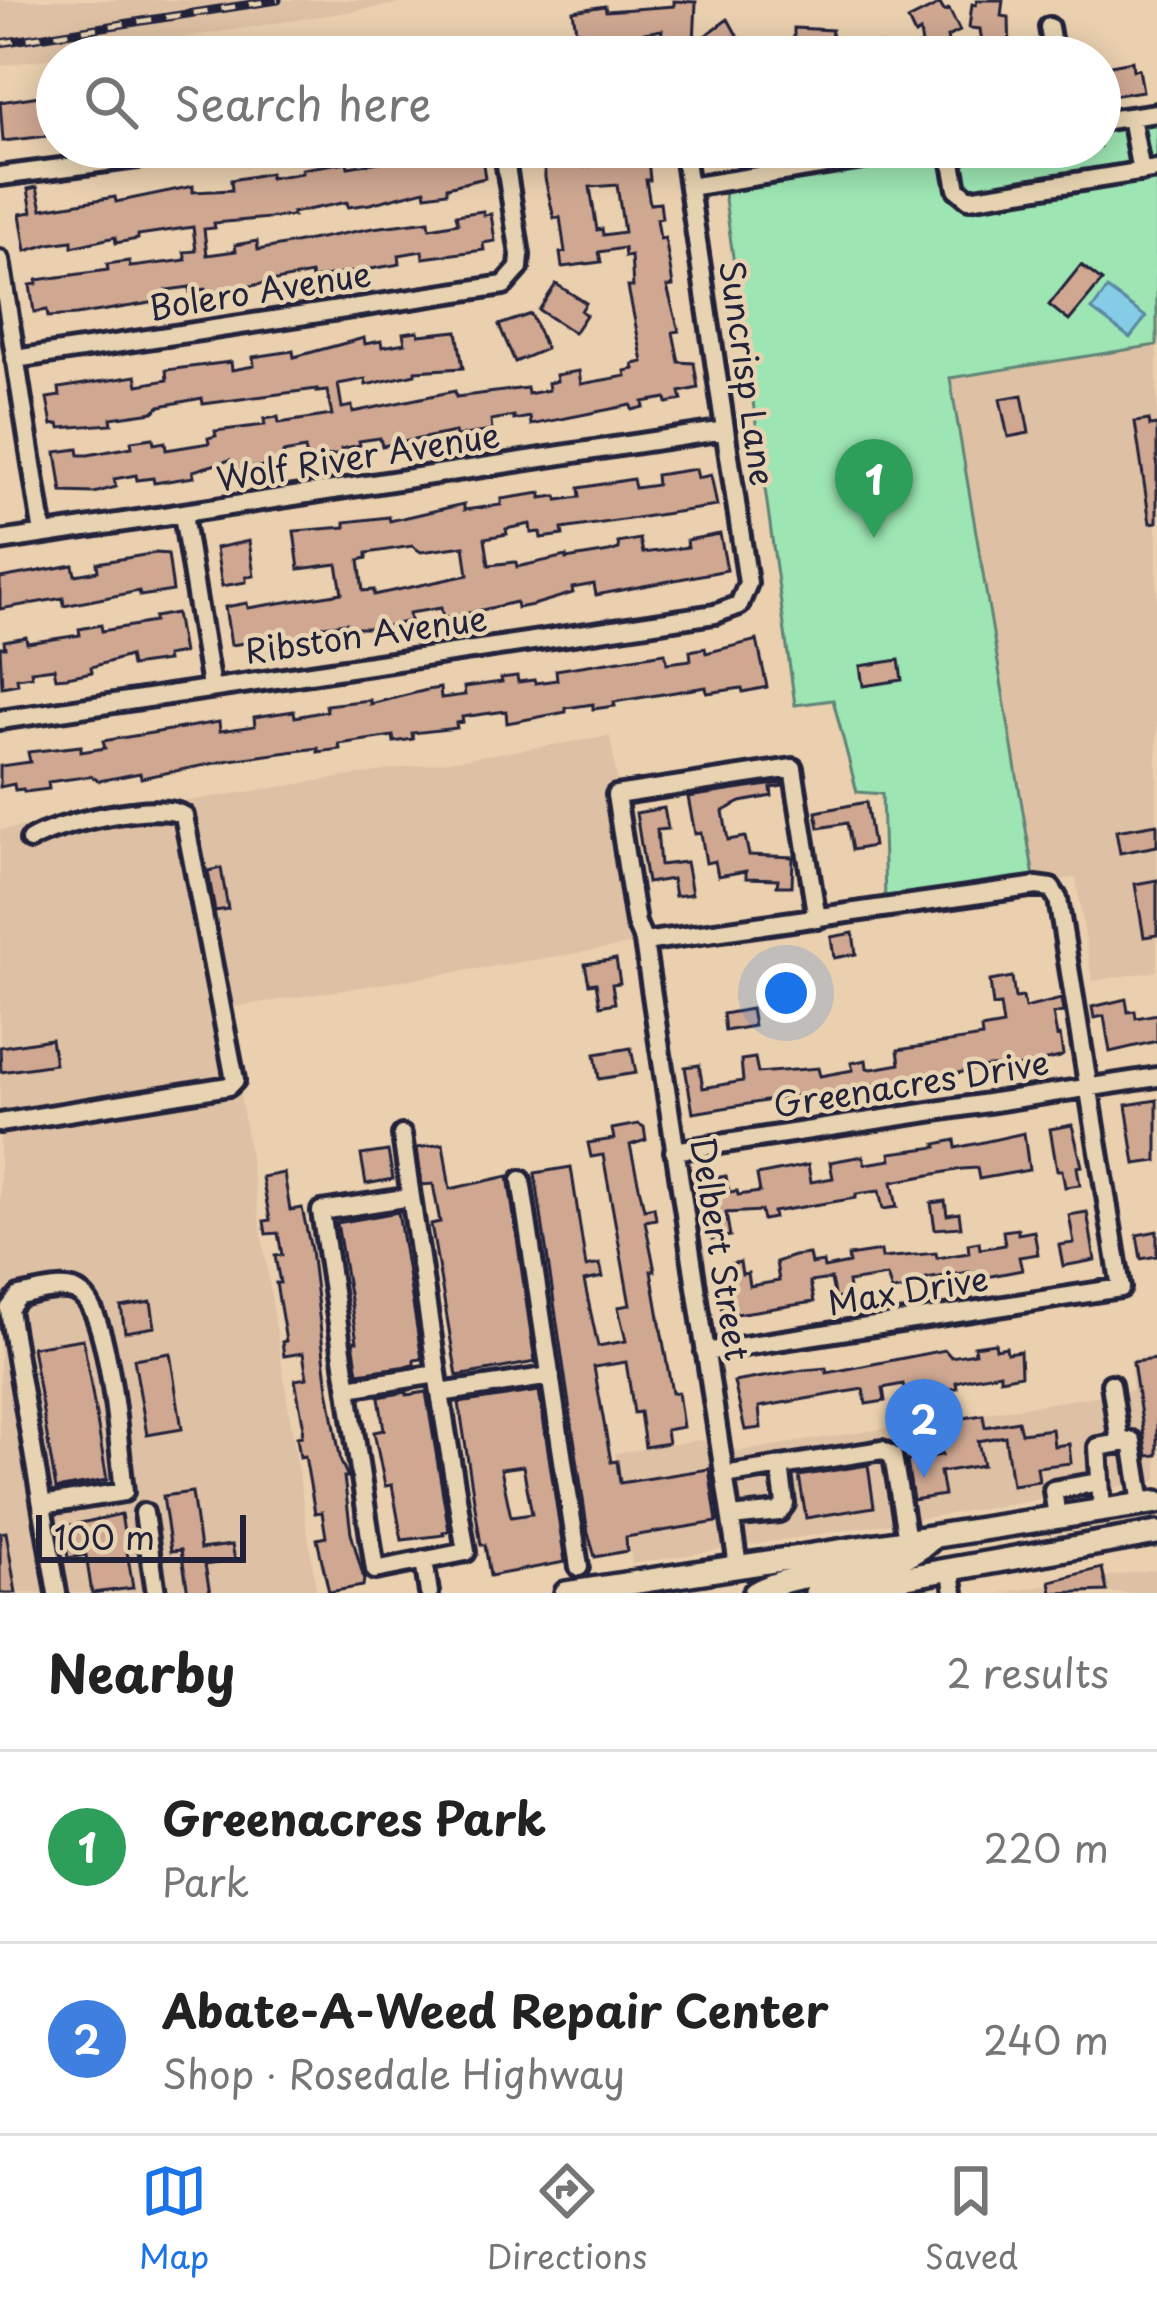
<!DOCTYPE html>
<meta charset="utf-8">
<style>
body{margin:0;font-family:"Playpen Sans",sans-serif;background:#f2f2f2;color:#222}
.scale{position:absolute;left:36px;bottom:30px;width:210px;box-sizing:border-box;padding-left:12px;border:6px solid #22223b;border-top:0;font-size:33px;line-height:42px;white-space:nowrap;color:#22223b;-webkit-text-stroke:9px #e7d3b1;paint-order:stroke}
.you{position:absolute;left:786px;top:993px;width:42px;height:42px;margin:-30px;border:9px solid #fff;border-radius:50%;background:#1a73e8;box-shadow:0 0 0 18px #1a73e833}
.badge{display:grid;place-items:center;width:78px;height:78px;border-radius:50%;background:#1a73e8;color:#fff;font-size:39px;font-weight:700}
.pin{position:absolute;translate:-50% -99px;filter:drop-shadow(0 3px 6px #0008)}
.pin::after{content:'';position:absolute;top:63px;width:42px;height:36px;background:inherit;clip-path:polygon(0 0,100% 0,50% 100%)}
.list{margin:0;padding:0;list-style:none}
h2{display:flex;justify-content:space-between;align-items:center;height:156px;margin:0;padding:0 48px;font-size:51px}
h2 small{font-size:39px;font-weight:400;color:#767676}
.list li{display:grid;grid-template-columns:78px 1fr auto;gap:36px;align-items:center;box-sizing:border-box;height:192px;padding:0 48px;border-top:3px solid #e0e0e0}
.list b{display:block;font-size:45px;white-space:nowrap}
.list p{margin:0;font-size:39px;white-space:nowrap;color:#767676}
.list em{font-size:39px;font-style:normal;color:#767676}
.icon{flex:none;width:66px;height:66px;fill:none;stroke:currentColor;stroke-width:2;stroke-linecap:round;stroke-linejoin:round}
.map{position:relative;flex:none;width:1157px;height:1593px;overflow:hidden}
.search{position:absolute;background:#fff;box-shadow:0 6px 30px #0003;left:36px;right:36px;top:36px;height:132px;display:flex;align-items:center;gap:30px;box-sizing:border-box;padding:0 42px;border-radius:66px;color:#767676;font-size:45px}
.sheet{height:540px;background:#fff}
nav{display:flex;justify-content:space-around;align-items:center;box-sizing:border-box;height:168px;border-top:3px solid #e0e0e0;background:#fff;font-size:33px;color:#767676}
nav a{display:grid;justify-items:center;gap:6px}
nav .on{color:#1a73e8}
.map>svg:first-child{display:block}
</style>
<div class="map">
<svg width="1157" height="1593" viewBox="0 0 1157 1593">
<rect width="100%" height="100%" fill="#ead0af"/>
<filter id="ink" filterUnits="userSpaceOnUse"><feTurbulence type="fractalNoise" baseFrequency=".00833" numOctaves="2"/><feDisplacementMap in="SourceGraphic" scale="24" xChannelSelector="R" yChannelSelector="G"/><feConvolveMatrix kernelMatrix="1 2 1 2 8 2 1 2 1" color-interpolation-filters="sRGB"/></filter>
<g filter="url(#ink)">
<path fill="#dec1a4" d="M0 0H424L0 66Z
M1157 345V971L1092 981 1076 878 1035 883 950 377Z
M610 736 642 943 227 1008 317 1593H0V830Z
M1157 1356V1481L632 1564 615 1453 700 1440 740 1451 1133 1390 1130 1359Z
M1157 1569V1593H998Z"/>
<path fill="#9de5b3" stroke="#608477" stroke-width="3" d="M1157 117V345L950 378 1035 883 885 900 882 794 857 792 833 700 795 705 724 192 983 147H1100V127Z"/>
<path fill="#85cce6" stroke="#5d88a2" stroke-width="3" d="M1107 289 1146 317 1130 338 1092 310Z"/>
<path fill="#d0a892" stroke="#22223b" stroke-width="3" fill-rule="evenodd" d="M977 0H1003L1001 16 1009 17 1010 57H984L980 29 969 28 972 4 976 5Z
M674 1 696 2 694 44 728 19 744 48 731 57H705L722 45 661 42 662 30 631 35 633 44 580 57 573 11 605 6 606 11 674 6Z
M940 4 944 11 949 9 960 31 947 37 951 57H924L920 32 915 35 908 20Z
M794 28 832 30 830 46H820V57H794Z
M1132 61 1133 70 1139 69 1143 91 1104 97 1100 67Z
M57 88V135L3 141 0 102 46 95 45 90Z
M447 147H468L469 153 481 151 485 178 447 187V192L426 195 425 190 370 204 348 207 347 202 292 213 293 216 214 223 215 228 204 229 207 255 236 251 235 245 257 241 258 250 373 228 429 221 430 228 458 223 456 215 483 211 484 215 491 214 495 241 483 243 484 250 423 258 422 251 399 255 400 264 312 279 311 274 206 295 205 289 190 292V287L167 290 169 300 76 315 48 317 47 310 34 312 30 285 37 284V280L108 270 107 264 129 261 130 267 139 266 186 260 184 252 196 251 193 227 138 235V239L116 243 115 237 72 247V241L49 244 26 251 20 214 32 212 28 189 37 187 42 209 115 197 116 202 193 186V192L232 190 231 180 254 176 270 173V178L302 173V169L347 162 348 167 380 162 379 157 390 155 424 150 425 156 448 152Z
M544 147H574L575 158 581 157 583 167 614 163 613 154 647 148 650 180H646L650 204 660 203 662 218 657 219 660 239 665 238 671 273 673 286 667 287 679 331 673 332 679 362 694 363 698 388 680 392 682 400 667 403 666 398 643 402 644 407 632 410 631 405 531 425 530 417 514 420V416L491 420 492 431 478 433 456 436 455 432 382 446 380 438 359 441 360 445 341 449 342 454 329 456 307 458 305 449 283 453 284 463 232 471 230 460 193 471 194 477 154 483 153 478 137 480 136 475 114 479 116 487 94 493 62 492 56 452 78 449 79 455H88L132 447 131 441 153 438 154 444 165 442 166 450 209 443 208 438 216 436 215 431 265 425 264 419 278 417 279 423 332 415 327 391 317 392V389L203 404 202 398 160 406 153 412 111 418 112 424 60 428 59 424 52 425 47 398 60 396 59 388 136 376 138 385 167 380 166 370 231 362 232 370 254 366 253 357 293 351 294 357 364 338 365 344 381 341 382 347 405 343 403 333 418 331 419 335 457 331 463 368 415 371V374L366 385 365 379 338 384 342 408 352 406 353 412 455 391 456 397 527 388 528 394 549 390 548 383 557 381 556 375 579 371 581 384 626 376 625 371 634 369 633 364 643 362 628 287H633L631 256 625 257 624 248 599 252 601 262 562 267 560 253 565 252 560 217 554 218 545 178ZM617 185 624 232 603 235 602 229 597 230 590 187Z
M1081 265 1102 281 1069 321 1049 305Z
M556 284 586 303 581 311 586 315 574 333 539 310Z
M531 314 546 349 515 362 499 325Z
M1022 395 1029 433 1008 437 1000 399Z
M1149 420 1150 426 1157 425V522L1150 523 1135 422Z
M696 469 698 478 711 475 717 506 562 529 563 535 541 538 540 532 531 533 530 524 506 529 507 534 485 538 489 565 516 562 517 567 566 556V559L609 552 619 549 618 543 640 539 643 553 688 547 687 540 720 534 727 570 596 595 594 584 572 588 573 593 533 605 517 608 516 602 443 619 441 608 409 613 410 621 379 628H346V623L323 626 325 637 262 642 263 646 246 648 245 643 231 645 225 607 247 603 248 608 342 593 337 564 299 569 294 531 345 527V522L389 517 390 521 464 504V510L501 505V499L541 493V498L557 496 558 500 580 497 579 488 633 479 635 488 657 485 656 475ZM412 546 421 552 464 546 468 575 374 595V590L363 591 359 560 367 558V553Z
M249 541 254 576 246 577V582L222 586 216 548Z
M156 553 168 554 173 591 140 596 139 591 64 606 63 598 0 609V578L73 565 75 575 98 571 97 563Z
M176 613 183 653 166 656 167 661 131 666 129 656 91 667 92 672 67 677 56 678 54 668 31 671 32 676 17 678 18 684 2 687 0 647H5L4 641 26 637 27 643 80 635 79 629 101 625 102 631 154 622V617Z
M757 640 767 687 743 692 742 688 707 693 706 687 614 702 615 706 593 709V704L566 708V712L507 723 506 711 462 717 463 722 456 723 457 728 412 733 413 739 394 742 393 736 339 744 340 749 318 752V748L230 760 141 778 140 773 99 781 91 776 48 782 49 789 24 792 23 789 15 790 14 784 0 787V766L30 762 28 752 81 746V752L105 748 103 741 219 722 220 731 255 726 254 717 294 711 295 717 327 711 326 705 370 700V704L427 690 440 688 441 698 465 695 464 687 502 682 501 678 517 676 518 682 534 680 535 683 557 680 556 670 665 653 667 663 691 660 690 651 705 648 706 653Z
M899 660 902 680 863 686 860 666Z
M782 783 783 786 771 788 772 796 741 802 723 811 728 840 745 837 749 855 793 857 792 886H777L778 879 746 878V871L718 876 715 861 706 863 701 833 695 834 688 797Z
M866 802 873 846 852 850 847 823 819 828 816 812Z
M664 808 668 829 657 830 660 865 686 862 692 894 675 896 672 879 647 883 636 813Z
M1157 824V846L1120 853 1116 831Z
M221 868 228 909 215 911 208 871Z
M1157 880V935L1144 937 1135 884Z
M853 933 856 954 834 958 831 937Z
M616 959 620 983 612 984 615 1003 600 1006 596 983 589 984 585 964Z
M1012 977 1015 998 1023 997 1025 1008 1061 999 1063 1012 1053 1014 1057 1036 1060 1035 1063 1055 1060 1057 1009 1069 1008 1066 988 1067 918 1081 883 1083 810 1098 809 1094 693 1113 685 1067 699 1065 703 1088 743 1081 741 1060 755 1058 758 1073 818 1068 820 1076 853 1070 851 1063 866 1060 867 1068 872 1069 900 1064 898 1050 982 1037 981 1029 1003 1025 1000 1005 993 1006 990 981Z
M1126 999 1128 1012 1135 1011 1136 1018 1157 1014V1041L1110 1052 1104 1016 1094 1018 1092 1007Z
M751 1009 754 1026 725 1031 723 1014Z
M51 1039 55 1064 1 1072 0 1047Z
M631 1048 636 1073 599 1079 595 1054Z
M1157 1100V1161L1135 1164 1126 1105Z
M638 1124 644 1127 646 1140 630 1145 644 1209 654 1207 656 1219 645 1221 655 1271H651L672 1393 678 1392 683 1427 666 1430 668 1443 645 1447 640 1412 634 1413 626 1362 594 1367 611 1462 617 1461 620 1483 709 1469 717 1522 626 1537 627 1551 595 1557 588 1533 535 1173 571 1167 586 1267 600 1264 603 1277 584 1281 598 1346 626 1341 618 1307 630 1305 603 1155 591 1157 588 1143 614 1139 612 1129Z
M1072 1125 1082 1166 1077 1167 1080 1185 1065 1187 1062 1170H1057L1050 1129Z
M1024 1133 1029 1170 979 1179 977 1168 962 1169 892 1182 897 1207 883 1209 879 1191 856 1194V1198L773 1212 774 1218 763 1220 761 1211 726 1213 730 1236 712 1239 703 1180 726 1176 729 1192 737 1191 738 1195 760 1192 757 1175 808 1165 811 1182 833 1178 830 1162 863 1156 865 1164 891 1160 890 1153 937 1147 936 1144 955 1140 956 1148Z
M443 1144 450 1189 508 1176 535 1362 457 1376 431 1224 440 1222 433 1184 422 1185 417 1148Z
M388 1151 393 1179 366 1184 361 1155Z
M284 1173 290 1210 302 1208 311 1250 328 1389 341 1462 348 1477H344L351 1533 364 1579 363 1586 329 1592 317 1539 326 1537 322 1512 315 1513 305 1456 300 1457 297 1437 302 1436 303 1423 295 1380 307 1378 303 1353 284 1356 282 1342 286 1341 276 1283H280L275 1256 282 1255 278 1233 266 1234 264 1221 270 1220 262 1177Z
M945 1201 947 1215 959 1213 961 1227 935 1229 931 1203Z
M398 1212 422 1359 414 1360V1365L358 1373 353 1341H357L337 1223Z
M1087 1212 1095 1260 1063 1266 1059 1245 1074 1243 1069 1215Z
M1018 1229V1234L1034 1231 1038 1254 1019 1257 1022 1270 981 1278 980 1275 970 1276 969 1272 926 1279 927 1286 892 1291 887 1276 848 1282 850 1296 835 1299 831 1279 810 1282 814 1302 723 1316 720 1299 728 1298 723 1265 740 1262 742 1274 748 1273 750 1286 779 1281 776 1262 794 1256 809 1254 811 1264 823 1262 824 1268 849 1263 848 1256 881 1251 882 1258 936 1253 937 1258 969 1253 968 1244 979 1242 980 1249 1005 1245 1003 1231Z
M1157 1231V1256L1141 1259 1137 1235Z
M151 1302 155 1327 125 1332 121 1307Z
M83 1339 107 1480 56 1489 32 1347Z
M995 1343 996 1349 1006 1347 1007 1353 1020 1351 1021 1375 1000 1379V1373L972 1378 956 1382 957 1388 906 1396 903 1384 883 1388 885 1401 866 1404 863 1389 759 1407 761 1428 745 1430 734 1382 804 1370 826 1368 827 1373 945 1350 951 1357 975 1353 974 1346Z
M170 1353 182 1429 147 1435 134 1359Z
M1157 1359V1455L1147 1456 1133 1362Z
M539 1391 565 1562 490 1576 485 1545H481L459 1403ZM523 1466 532 1514 511 1517 501 1469Z
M407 1392V1395L426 1392 449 1531 443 1532 444 1535 402 1540 392 1485 385 1486 374 1432 384 1430 379 1397Z
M983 1415 985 1427 1018 1421 1021 1433 1052 1429 1054 1446 1069 1444 1071 1463 1037 1467 1039 1481 1012 1485 1005 1436 978 1441 983 1465 940 1472 944 1495 913 1500 907 1461 942 1455 937 1422Z
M868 1465 874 1507 806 1518 799 1476Z
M192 1492 200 1549 232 1545 235 1560 205 1565 210 1593H188L181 1550 171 1551 163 1496Z
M121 1514 133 1588 92 1593 86 1555 68 1558 63 1527Z
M6 1532 16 1593H0V1533Z
M1102 1568 1107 1591 1052 1593 1050 1581Z"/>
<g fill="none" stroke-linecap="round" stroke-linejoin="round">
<g stroke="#22223b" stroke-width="26">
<path id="minor" d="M1049 27 1054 57
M874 55V57
M1131 117 1141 172
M1100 121 1157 113
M949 147 957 189 969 199 1157 169
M0 176 221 147
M689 187 938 147
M0 260 43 534
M15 359 504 285 519 268 520 255 503 147
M183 515 211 687
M0 541 725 430
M0 720 715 614 739 605 748 583 683 147
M644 942 1037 886 1051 888 1058 899 1121 1288 705 1352
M0 1123 229 1086 235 1080 184 816C161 799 54 824 30 840
M402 1135 411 1197
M674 1151 1157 1077
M521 1180 579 1567
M1111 1384 1120 1442
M348 1388 437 1374
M440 1393 411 1197 321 1211 375 1570 466 1552 440 1393 551 1376
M724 1475 882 1450 893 1456 907 1540
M42 1505 124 1492C119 1450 111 1319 82 1295 67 1282 37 1293 19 1296L9 1309 12 1329 57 1593
M1102 1510 1098 1447 1132 1441 1142 1504
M144 1513 156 1593
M731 1517 779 1512 785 1504 780 1466
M1057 1517 1053 1490 1100 1482
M424 1560 429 1593
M738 1566 644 942 636 923 616 795 793 768 817 919
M951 1571 954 1593"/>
</g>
<g stroke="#22223b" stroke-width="30">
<path id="major" d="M566 1593 1157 1502
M755 1593C807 1563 892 1582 933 1537
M816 1593 1157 1533"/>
</g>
<use href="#minor" stroke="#e7d3b1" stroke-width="16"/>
<use href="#major" stroke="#e7d3b1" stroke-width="21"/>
<g stroke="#22223b" stroke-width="9">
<path id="rail" d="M0 43 278 0"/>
</g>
<use href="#rail" stroke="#e7d3b1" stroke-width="4.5" stroke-dasharray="14" stroke-linecap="butt"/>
</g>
</g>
<g text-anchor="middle" stroke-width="9" stroke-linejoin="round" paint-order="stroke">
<g font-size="33" fill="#22223b" stroke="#e7d3b1">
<text transform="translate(260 291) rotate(-9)" y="12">Bolero Avenue</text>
<text transform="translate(747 373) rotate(82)" y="12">Suncrisp Lane</text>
<text transform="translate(358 457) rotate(-9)" y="12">Wolf River Avenue</text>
<text transform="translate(366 635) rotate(-8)" y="12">Ribston Avenue</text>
<text transform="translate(911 1084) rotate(-9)" y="12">Greenacres Drive</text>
<text transform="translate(720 1249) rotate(81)" y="12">Delbert Street</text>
<text transform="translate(908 1291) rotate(-9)" y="12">Max Drive</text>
</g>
</g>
</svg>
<div class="scale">100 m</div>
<div class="you"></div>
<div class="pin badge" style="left:874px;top:538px;background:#2e9e5b">1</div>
<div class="pin badge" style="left:924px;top:1478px;background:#3f7fe0">2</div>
<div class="search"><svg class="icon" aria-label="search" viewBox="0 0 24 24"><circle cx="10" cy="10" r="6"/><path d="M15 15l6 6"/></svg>Search here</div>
</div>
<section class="sheet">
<h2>Nearby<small>2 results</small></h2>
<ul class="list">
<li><span class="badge" style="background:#2e9e5b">1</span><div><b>Greenacres Park</b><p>Park</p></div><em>220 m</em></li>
<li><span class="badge" style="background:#3f7fe0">2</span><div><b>Abate-A-Weed Repair Center</b><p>Shop · Rosedale Highway</p></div><em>240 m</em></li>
</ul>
</section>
<nav>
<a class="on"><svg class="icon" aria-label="map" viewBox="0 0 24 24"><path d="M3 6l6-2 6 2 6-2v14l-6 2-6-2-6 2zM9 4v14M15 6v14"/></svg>Map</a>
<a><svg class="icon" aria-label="directions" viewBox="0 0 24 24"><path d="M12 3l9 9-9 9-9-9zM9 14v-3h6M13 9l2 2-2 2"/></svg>Directions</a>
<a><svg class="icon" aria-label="saved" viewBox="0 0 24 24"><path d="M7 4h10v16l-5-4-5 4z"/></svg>Saved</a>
</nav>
